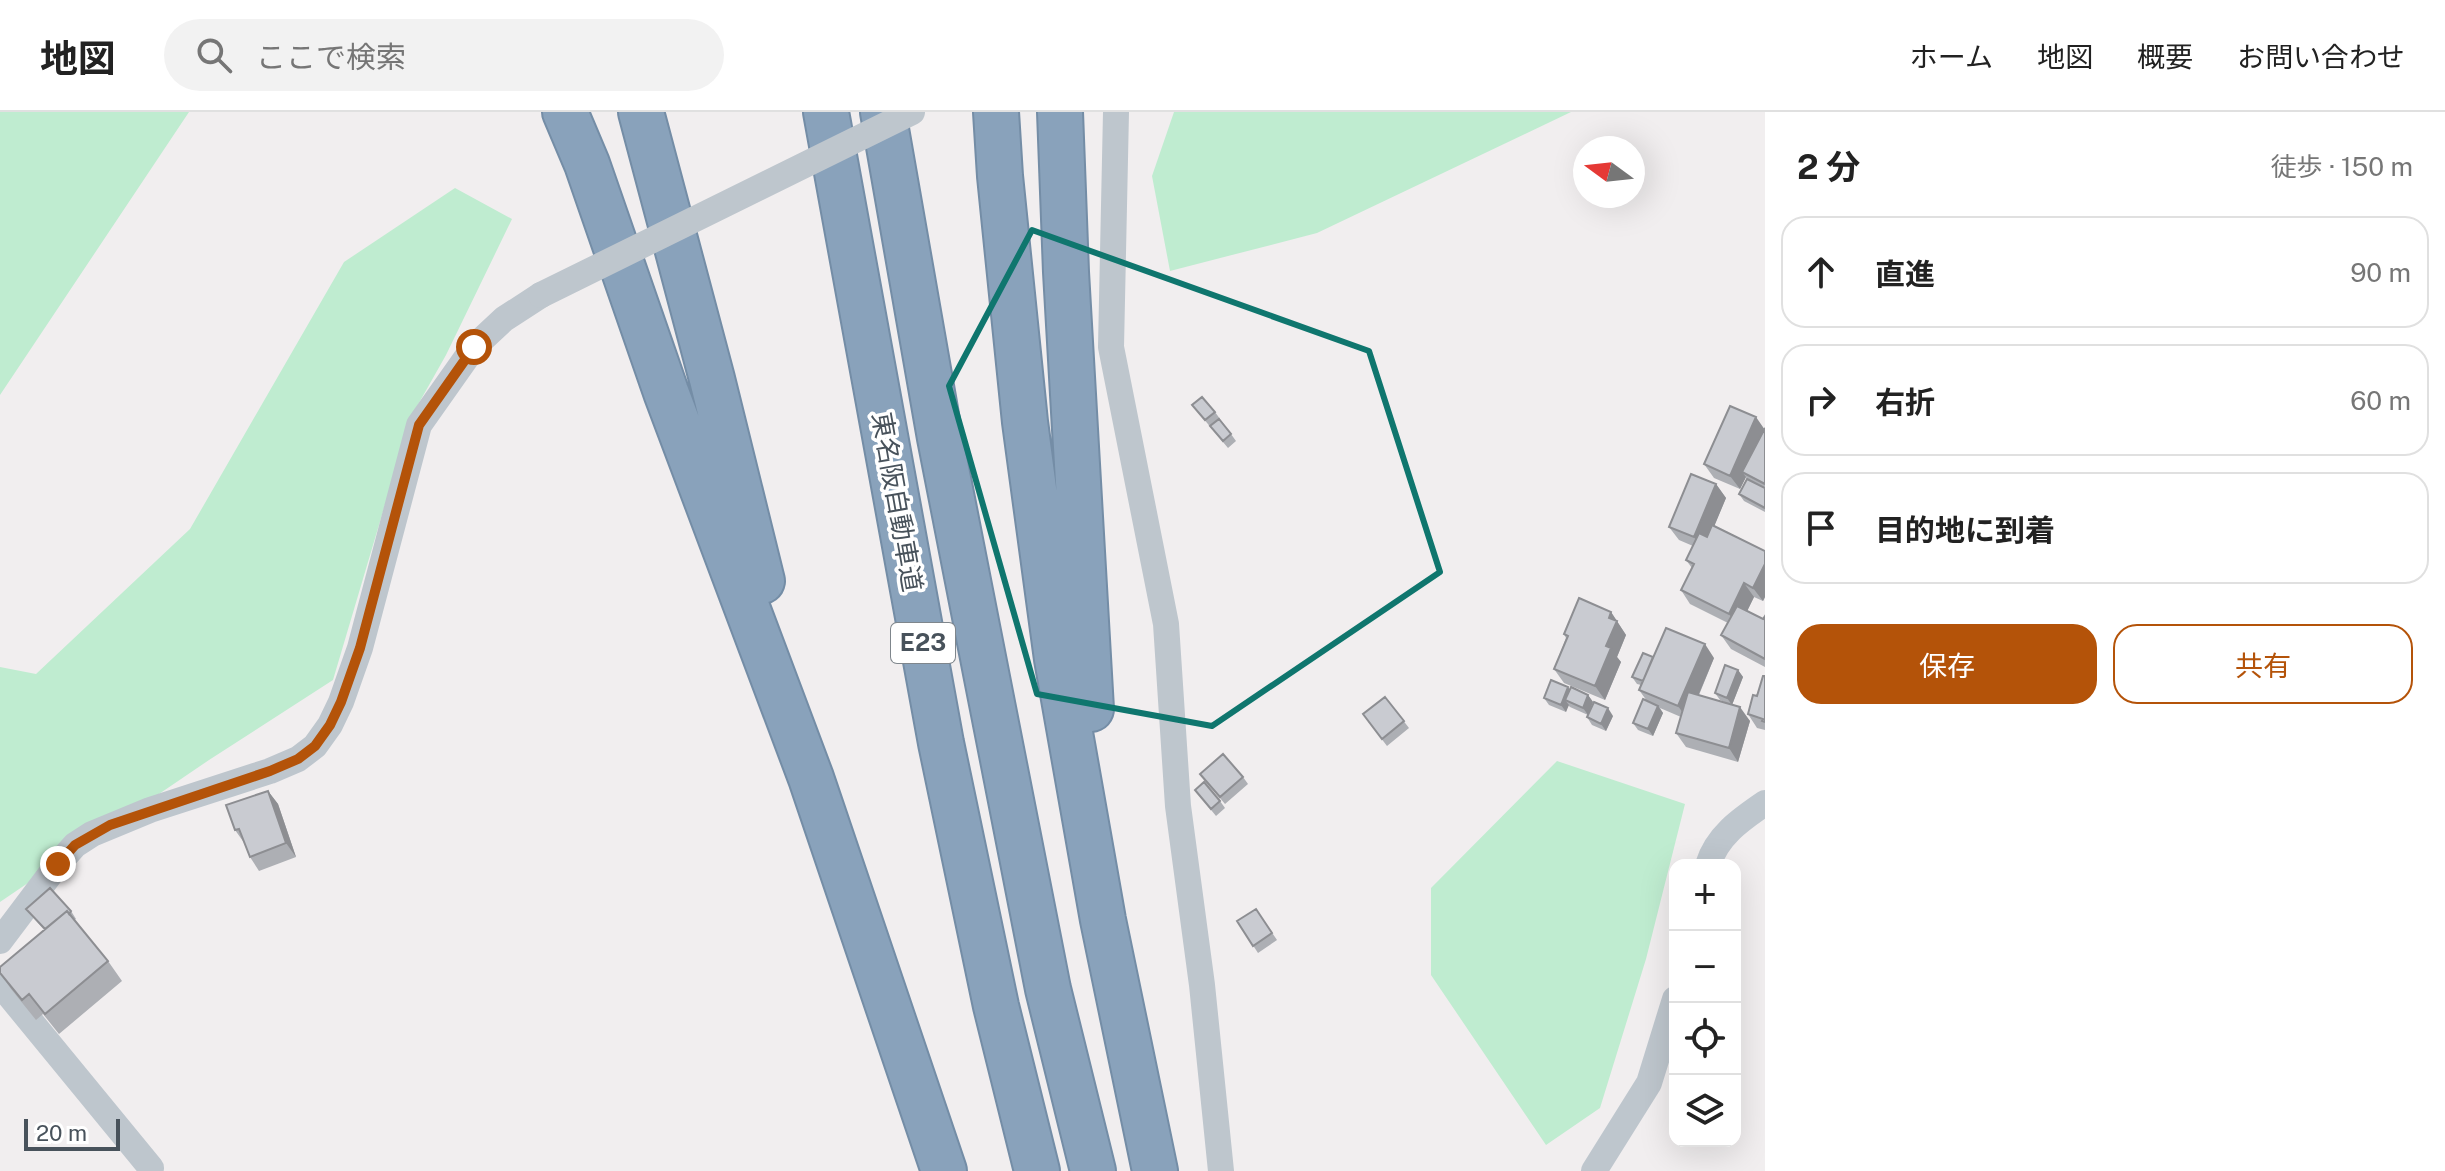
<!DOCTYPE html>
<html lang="ja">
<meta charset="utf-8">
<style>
body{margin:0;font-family:"Public Sans","Noto Sans JP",sans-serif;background:#f2f2f2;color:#222}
.controls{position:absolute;right:24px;bottom:24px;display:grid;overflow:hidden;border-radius:16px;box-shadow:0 8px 32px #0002}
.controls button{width:72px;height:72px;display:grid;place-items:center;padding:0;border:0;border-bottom:2px solid #e0e0e0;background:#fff;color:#222;font:40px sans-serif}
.compass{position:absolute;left:1573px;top:24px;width:72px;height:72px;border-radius:50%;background:#fff;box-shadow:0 8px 32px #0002;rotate:285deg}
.scale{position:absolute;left:24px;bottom:20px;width:96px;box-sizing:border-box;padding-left:8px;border:4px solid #48525b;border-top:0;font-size:22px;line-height:28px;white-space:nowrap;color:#48525b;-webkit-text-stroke:6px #fff;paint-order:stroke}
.stop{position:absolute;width:24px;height:24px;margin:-18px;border:6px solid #b45309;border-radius:50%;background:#fff}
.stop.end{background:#b45309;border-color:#fff;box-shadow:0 2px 8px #0008}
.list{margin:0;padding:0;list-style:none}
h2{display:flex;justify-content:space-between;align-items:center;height:104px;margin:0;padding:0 32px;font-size:34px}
h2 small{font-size:26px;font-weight:400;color:#767676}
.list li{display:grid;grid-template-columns:52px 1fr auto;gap:24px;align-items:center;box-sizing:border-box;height:112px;margin:0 16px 16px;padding:0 16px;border:2px solid #e0e0e0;border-radius:24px}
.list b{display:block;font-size:30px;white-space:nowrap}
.list em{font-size:26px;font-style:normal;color:#767676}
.actions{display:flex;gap:16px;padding:24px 32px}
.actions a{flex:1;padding:18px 0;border:2px solid #b45309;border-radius:24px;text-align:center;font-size:28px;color:#b45309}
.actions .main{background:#b45309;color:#fff}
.icon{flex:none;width:44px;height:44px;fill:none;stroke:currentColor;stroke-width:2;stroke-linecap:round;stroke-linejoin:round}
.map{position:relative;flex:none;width:1765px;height:1059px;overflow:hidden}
header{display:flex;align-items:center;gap:48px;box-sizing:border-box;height:112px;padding:0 40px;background:#fff;border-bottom:2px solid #e0e0e0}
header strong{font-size:38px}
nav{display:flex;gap:44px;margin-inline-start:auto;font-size:28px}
.search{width:560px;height:72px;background:#f2f2f2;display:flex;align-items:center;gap:20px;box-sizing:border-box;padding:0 28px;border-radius:44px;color:#767676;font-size:30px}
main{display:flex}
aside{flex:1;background:#fff}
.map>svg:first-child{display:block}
</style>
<header>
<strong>地図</strong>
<div class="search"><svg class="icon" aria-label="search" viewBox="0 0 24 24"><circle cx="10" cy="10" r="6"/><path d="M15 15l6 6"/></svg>ここで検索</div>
<nav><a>ホーム</a><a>地図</a><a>概要</a><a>お問い合わせ</a></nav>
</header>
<main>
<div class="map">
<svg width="1765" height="1059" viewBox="0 0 1765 1059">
<rect width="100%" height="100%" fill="#f1eeef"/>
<path fill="#bfecd0" d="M0 0H189L0 283Z
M1174 0H1571L1317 121 1170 159 1152 64Z
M455 76 512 107 446 243 411 305 333 568 209 648 0 790V555L36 562 190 417 344 150Z
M1557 649 1685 692 1646 847 1600 996 1546 1033 1431 863V776Z"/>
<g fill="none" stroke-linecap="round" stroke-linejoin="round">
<g stroke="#748da6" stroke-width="48">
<path id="highway" d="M565 0 587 52 666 280 811 666 944 1059
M641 0 712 267 762 469
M826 0 941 631 996 894 1037 1059
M883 0 940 326 1048 877 1093 1059
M996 0 1000 64 1025 310 1057 547 1103 808 1155 1059
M1060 0 1066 160 1091 597"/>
</g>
<path stroke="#bec6cd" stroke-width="26" d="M1116 0 1111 235 1166 512 1178 694 1202 873 1221 1059
M1708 753C1717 724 1740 708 1765 691
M0 829 58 752 75 733 92 722 150 698 270 659 298 647 315 634 330 613 341 590 360 536 419 313 474 235 504 207 541 183
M0 872 151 1056
M1594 1059 1649 971 1675 887"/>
<use href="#highway" stroke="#89a2bb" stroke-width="44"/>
<path stroke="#bec6cd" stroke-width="26" d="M541 183 912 0"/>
</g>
<path fill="#adafb4" d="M1192 293 1215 300 1236 329 1228 336Z
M1765 316V400L1744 389 1739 382 1747 367 1746 365 1740 377 1714 366 1704 352Z
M1716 372 1726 386 1714 414 1765 439V485L1763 489 1754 485 1747 499 1763 507 1765 504V555L1731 537 1721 523 1728 511 1690 492 1681 478 1692 456 1686 448 1693 434 1679 428 1669 415Z
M1611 500 1626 523 1617 545 1621 550 1605 588 1564 571 1554 557 1566 526 1564 522Z
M1714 546 1699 583 1729 592 1720 588 1715 581 1738 558 1743 565 1732 593 1750 609 1738 650 1686 635 1676 621 1681 605 1660 596 1663 601 1653 624 1638 618 1633 611 1647 589 1639 578 1641 573 1637 572 1632 565Z
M1765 564V618L1757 616 1748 602Z
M1570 577 1588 583 1593 590 1588 603 1570 595 1568 593 1566 600 1549 593 1544 586Z
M1385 585 1409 616 1387 634 1368 609Z
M1613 604 1606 619 1592 613 1587 605Z
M1200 662 1243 665 1248 672 1225 692Z
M1195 678 1220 689 1225 696 1216 704Z
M268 679 278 692 296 745 259 759 250 745 245 732 235 718Z
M26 797 71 799 76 807 74 808 108 849 122 869 59 922 43 902 36 908 11 877 0 861 44 818Z
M1256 797 1277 828 1258 841 1237 809Z"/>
<path fill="#8d8e92" d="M1756 305 1765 318 1742 360 1746 365 1740 377 1730 364Z
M1716 372 1726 386 1704 439 1694 425Z
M1765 452V485L1763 489 1753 476Z
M1744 471 1754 485 1739 516 1729 502Z
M1611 500 1626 523 1617 545 1621 550 1605 588 1595 574 1606 534 1609 506Z
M1705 532 1714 546 1688 608 1678 594Z
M1738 558 1743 565 1732 593 1727 586Z
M1568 575 1573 582 1565 588 1569 593 1566 600 1561 593Z
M1588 583 1593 590 1588 603 1583 596Z
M1658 594 1663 601 1653 624 1648 617Z
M1740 595 1750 609 1738 650 1729 636Z
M1608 596 1613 604 1606 619 1601 612Z
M268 679 278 692 296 745 286 731Z"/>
<path fill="#c9cbd1" stroke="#8d8e92" stroke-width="2" d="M1202 285 1215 300 1205 308 1192 293Z
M1730 294 1756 305 1730 364 1704 352Z
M1219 307 1231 322 1223 329 1210 314Z
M1765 316V372L1742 360Z
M1691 362 1716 372 1694 425 1669 415Z
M1747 367 1765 376V396L1739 382Z
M1712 413 1765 439V452L1753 476 1744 471 1729 502 1681 478 1694 452 1686 448 1699 421 1707 425Z
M1579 486 1611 500 1609 506 1617 509 1606 534 1611 536 1595 574 1554 557 1568 524 1564 522Z
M1737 494 1763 507 1765 504V547L1721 523Z
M1666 516 1705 532 1678 594 1639 578Z
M1643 541 1653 545 1643 569 1632 565Z
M1725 553 1738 558 1727 586 1715 581Z
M1763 564H1765V610L1762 609 1763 607 1748 602 1753 583 1757 584Z
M1551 568 1568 575 1561 593 1544 586Z
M1571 575 1588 583 1583 596 1565 588Z
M1688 580 1740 595 1729 636 1676 621Z
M1385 585 1404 609 1382 627 1363 602Z
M1643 587 1658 594 1648 617 1633 611Z
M1594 590 1608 596 1601 612 1587 605Z
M1223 642 1243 665 1220 685 1200 662Z
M1204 670 1220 689 1211 697 1195 678Z
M268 679 286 731 250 745 239 717 235 718 226 693Z
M50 776 71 799 69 802 67 799 45 817 26 797Z
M1256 797 1272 821 1253 834 1237 809Z
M67 799 108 849 45 902 29 882 22 888 0 861V855Z"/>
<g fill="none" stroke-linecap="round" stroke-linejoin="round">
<path stroke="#b45309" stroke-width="10" d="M58 752 75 733 110 713 270 659 298 647 315 634 330 613 341 590 360 536 419 313 474 235"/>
</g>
<path fill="none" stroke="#0f766e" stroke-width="6" stroke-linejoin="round" d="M1032 118 1369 239 1440 460 1212 614 1037 582 949 274Z"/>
<g text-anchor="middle" stroke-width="7" stroke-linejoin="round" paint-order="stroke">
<rect fill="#fff" stroke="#7f868c" stroke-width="2" x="891" y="511" width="64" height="40" rx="6"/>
<g font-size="24" font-weight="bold" fill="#48525b">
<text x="923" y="539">E23</text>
</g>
<g font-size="26" fill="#48525b" stroke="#fff">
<text transform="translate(897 390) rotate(80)" y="9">東名阪自動車道</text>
</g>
</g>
</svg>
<div class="controls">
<button>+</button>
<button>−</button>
<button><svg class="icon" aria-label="locate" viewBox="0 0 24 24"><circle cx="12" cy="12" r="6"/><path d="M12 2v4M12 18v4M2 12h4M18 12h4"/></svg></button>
<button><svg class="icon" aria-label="layers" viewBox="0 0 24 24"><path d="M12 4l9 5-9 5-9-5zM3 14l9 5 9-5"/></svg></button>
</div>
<svg class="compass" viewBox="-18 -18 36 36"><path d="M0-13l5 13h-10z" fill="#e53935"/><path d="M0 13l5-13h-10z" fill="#767676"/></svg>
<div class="scale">20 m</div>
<div class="stop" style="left:474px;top:235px"></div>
<div class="stop end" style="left:58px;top:752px"></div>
</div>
<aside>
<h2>2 分<small>徒歩 · 150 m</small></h2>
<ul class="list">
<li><svg class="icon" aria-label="ahead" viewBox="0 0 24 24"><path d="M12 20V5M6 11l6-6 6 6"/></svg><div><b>直進</b></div><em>90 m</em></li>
<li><svg class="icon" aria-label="right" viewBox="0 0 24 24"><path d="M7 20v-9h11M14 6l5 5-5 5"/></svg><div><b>右折</b></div><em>60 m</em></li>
<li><svg class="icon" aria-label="arrive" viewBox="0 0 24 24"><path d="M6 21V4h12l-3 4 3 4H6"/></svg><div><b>目的地に到着</b></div></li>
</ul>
<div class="actions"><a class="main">保存</a><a>共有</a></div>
</aside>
</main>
